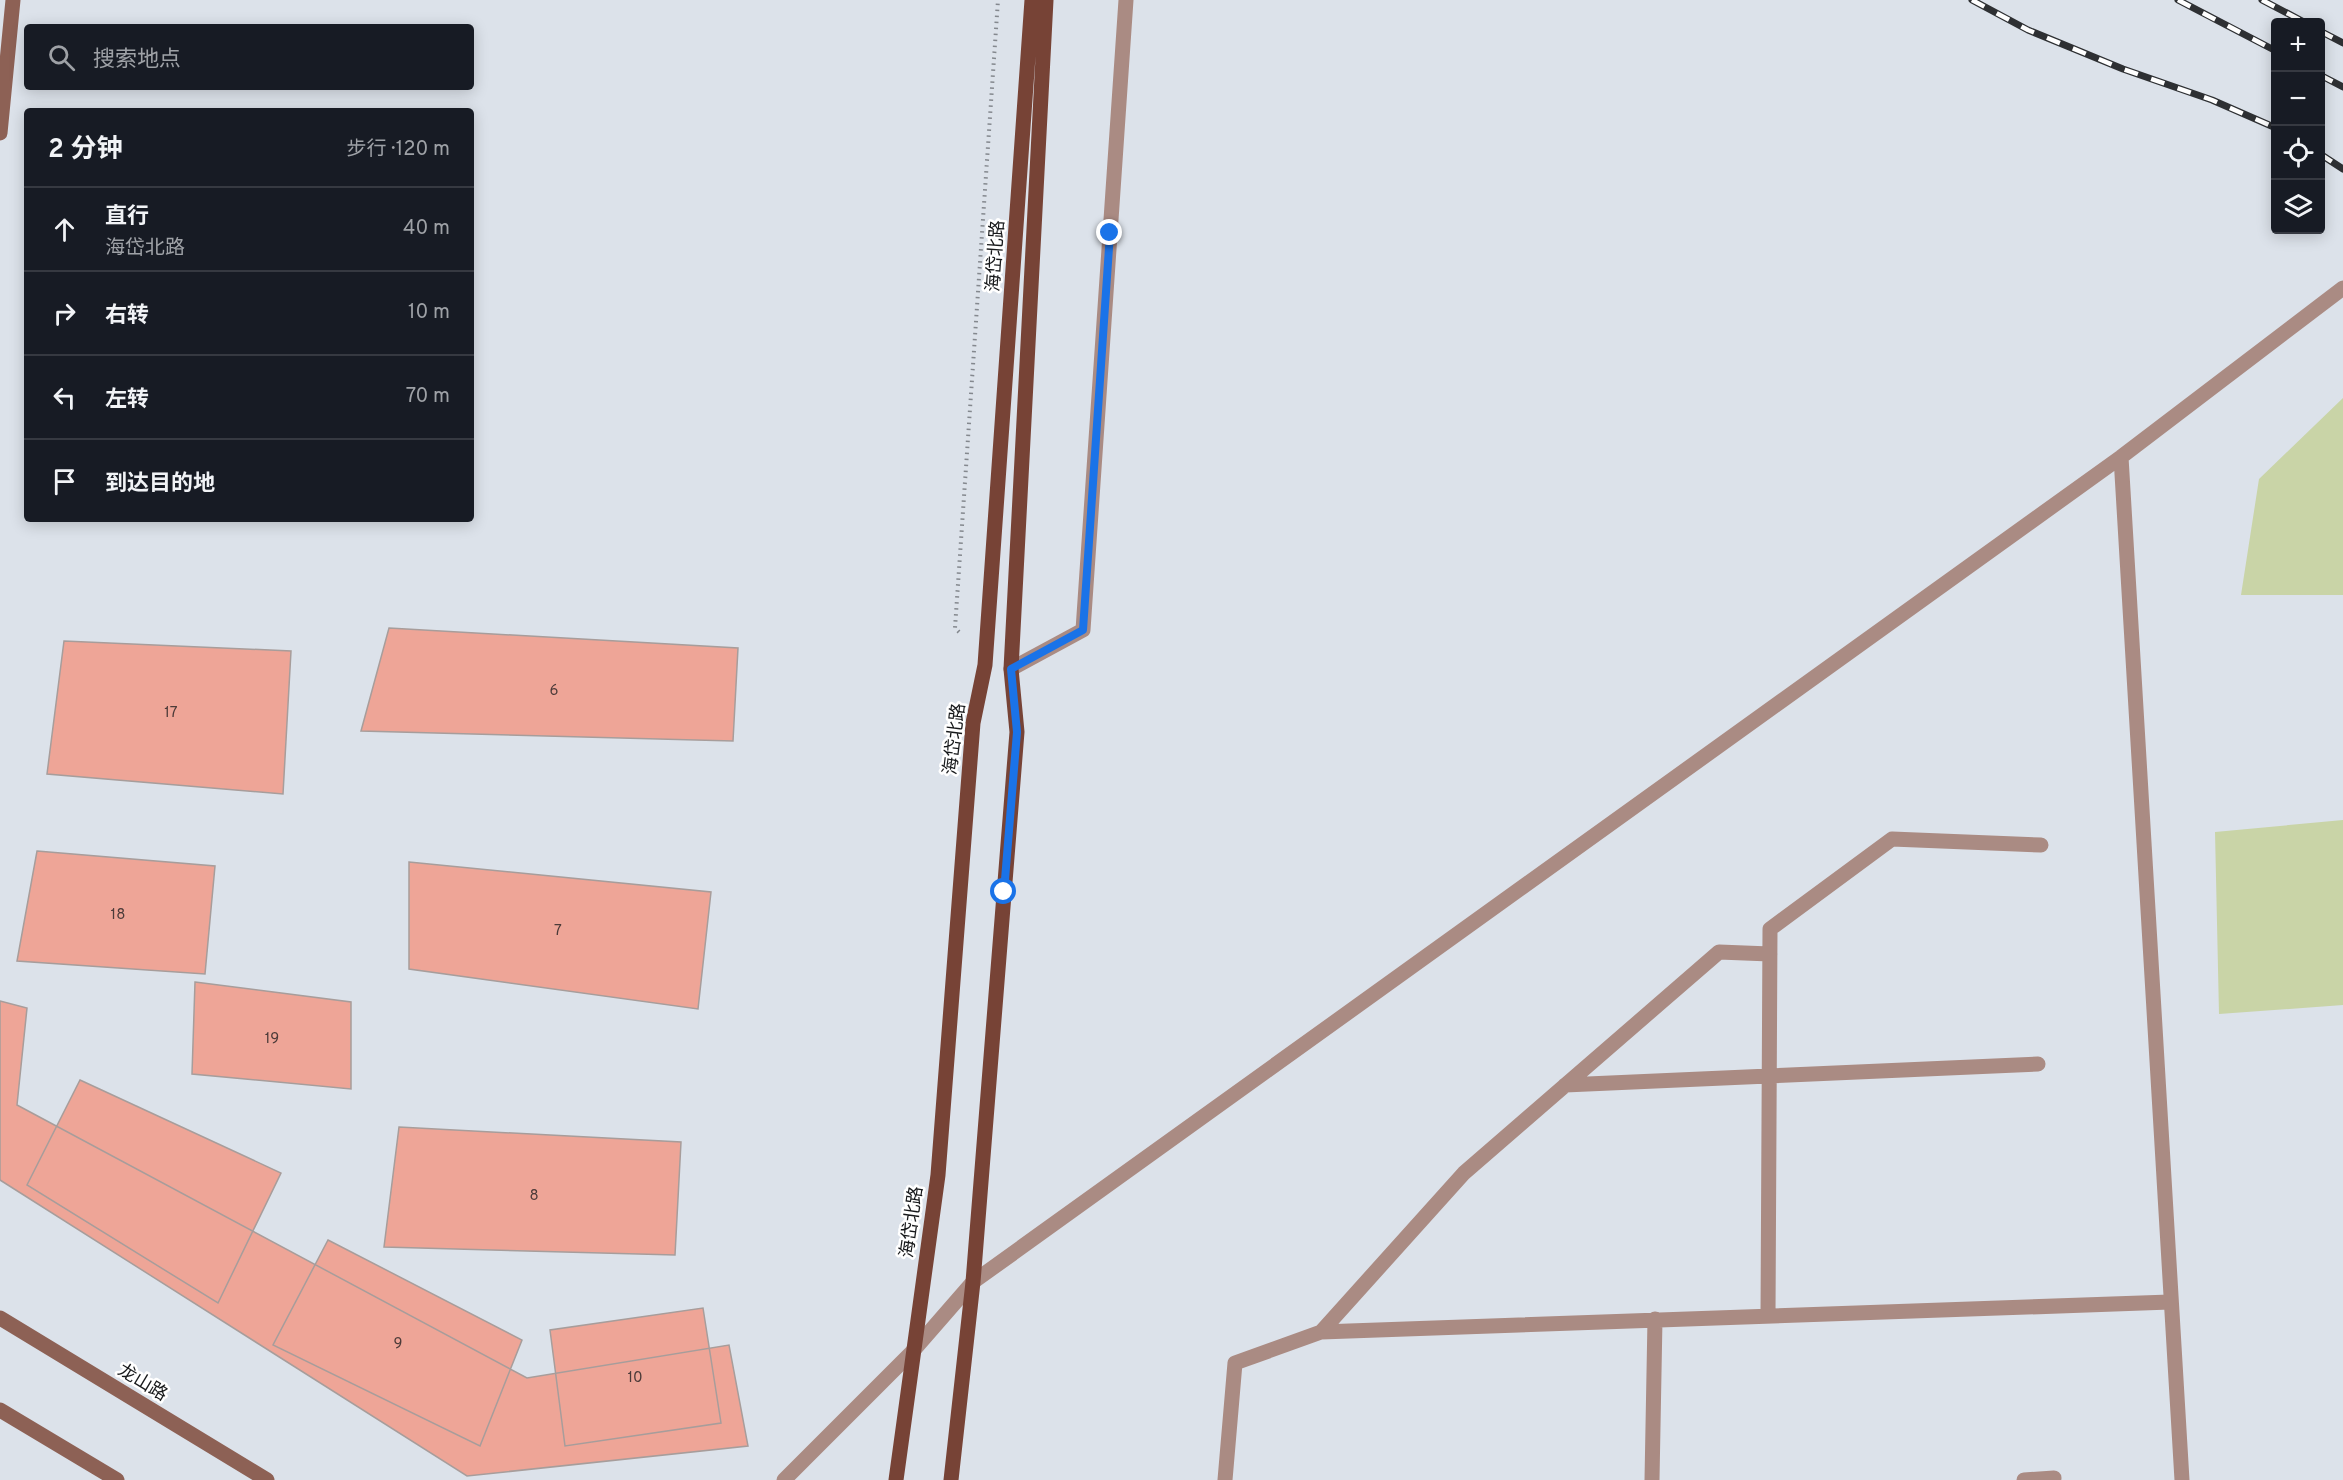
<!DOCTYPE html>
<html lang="zh">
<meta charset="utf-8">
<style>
body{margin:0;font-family:Overpass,"Noto Sans SC",sans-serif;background:#242831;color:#f1f3f6}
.controls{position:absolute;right:18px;top:18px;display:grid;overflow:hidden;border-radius:6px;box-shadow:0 3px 15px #0003}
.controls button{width:54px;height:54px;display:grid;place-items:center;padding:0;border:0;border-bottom:2px solid #363941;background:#171b24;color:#f1f3f6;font:30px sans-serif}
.stop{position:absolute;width:18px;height:18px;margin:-14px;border:4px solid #1a73e8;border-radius:50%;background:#fff}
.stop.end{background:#1a73e8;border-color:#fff;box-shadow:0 2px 6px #0008}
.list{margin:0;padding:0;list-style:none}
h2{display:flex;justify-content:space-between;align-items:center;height:78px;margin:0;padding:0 24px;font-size:26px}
h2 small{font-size:20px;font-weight:400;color:#9ea1a6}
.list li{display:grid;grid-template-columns:39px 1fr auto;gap:18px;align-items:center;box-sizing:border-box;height:84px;padding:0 24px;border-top:2px solid #363941}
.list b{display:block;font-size:22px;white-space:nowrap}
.list p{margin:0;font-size:20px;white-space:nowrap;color:#9ea1a6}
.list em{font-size:20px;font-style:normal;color:#9ea1a6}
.icon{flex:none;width:33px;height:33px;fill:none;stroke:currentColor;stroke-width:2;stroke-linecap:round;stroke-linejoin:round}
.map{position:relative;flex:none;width:2343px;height:1480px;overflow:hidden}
.search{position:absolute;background:#171b24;box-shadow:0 3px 15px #0003;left:24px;top:24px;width:450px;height:66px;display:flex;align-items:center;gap:15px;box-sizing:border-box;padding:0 21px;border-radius:6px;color:#9ea1a6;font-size:22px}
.panel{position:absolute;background:#171b24;box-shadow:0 3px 15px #0003;left:24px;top:108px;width:450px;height:414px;border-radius:6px}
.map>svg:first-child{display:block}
</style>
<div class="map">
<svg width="2343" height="1480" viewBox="0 0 2343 1480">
<rect width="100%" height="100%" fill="#dce2ea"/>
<path fill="#c9d4a7" d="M2343 398V595H2241L2259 479Z
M2343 820V1005L2219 1014 2215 832Z"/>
<path fill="#eea597" stroke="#a79d9b" stroke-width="1.5" d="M389 628 738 648 733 741 361 731Z
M64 641 291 651 283 794 47 774Z
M37 851 215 866 205 974 17 961Z
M409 862 711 892 698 1009 409 969Z
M195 982 351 1002V1089L192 1074Z
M0 1001 27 1008 17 1105 527 1378 729 1345 748 1446 467 1476 0 1180Z
M80 1080 281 1173 218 1303 27 1185Z
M399 1127 681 1142 675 1255 384 1247Z
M328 1240 522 1340 480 1446 273 1345Z
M703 1308 721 1423 565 1446 550 1330Z"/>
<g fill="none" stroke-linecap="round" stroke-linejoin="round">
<path stroke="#84888e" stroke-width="4" stroke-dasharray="1.5 4.5" stroke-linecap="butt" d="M959 632 955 628 998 0"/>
<path stroke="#aa8b83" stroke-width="15" d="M1011 669 1083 630 1126 0"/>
<path stroke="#aa8b83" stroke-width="15" d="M2121 457 2182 1480
M1565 1085 2038 1064
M1768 1316 1770 929 1892 839 2041 845
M1321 1332 2170 1302
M784 1480 912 1352 973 1282 2121 457 2343 288
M1225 1480 1235 1363 1321 1332 1464 1173 1719 952 1770 954
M1652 1480 1655 1319
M2024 1480 2054 1478"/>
<path stroke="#8d6155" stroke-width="15" d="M0 133 13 0
M0 1318 267 1480
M0 1410 117 1480"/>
<path stroke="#774336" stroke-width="15" d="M896 1480 938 1175 973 723 985 665 1032 0
M951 1480 973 1282 1017 732 1011 669 1046 0"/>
<g stroke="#2e3033" stroke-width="7">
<path id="rail" d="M1972 0 2028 30 2123 69 2212 100 2276 128
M2178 0 2276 51
M2262 0 2304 22
M2320 31 2343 43
M2320 75 2343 87
M2320 154 2343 169"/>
</g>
<use href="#rail" stroke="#fff" stroke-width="4.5" stroke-dasharray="14" stroke-linecap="butt"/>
</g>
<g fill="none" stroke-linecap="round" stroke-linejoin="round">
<path stroke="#1a73e8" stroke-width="8" d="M1004 892 1017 732 1011 669 1083 630 1110 233"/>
</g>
<g text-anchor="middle" stroke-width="5" stroke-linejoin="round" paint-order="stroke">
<g font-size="15" fill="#4c3b39">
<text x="554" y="695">6</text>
<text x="171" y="717">17</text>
<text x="118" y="919">18</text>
<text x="558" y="935">7</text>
<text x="272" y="1043">19</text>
<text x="534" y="1200">8</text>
<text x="398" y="1348">9</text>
<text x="635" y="1382">10</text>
</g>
<g font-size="18" fill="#16181a" stroke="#fff">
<text transform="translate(995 256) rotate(-86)" y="6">海岱北路</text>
<text transform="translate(954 739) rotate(-83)" y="6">海岱北路</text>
<text transform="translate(911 1222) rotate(-82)" y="6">海岱北路</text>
<text transform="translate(143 1382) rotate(31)" y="6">龙山路</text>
</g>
</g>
</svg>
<div class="controls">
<button>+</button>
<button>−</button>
<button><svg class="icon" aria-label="locate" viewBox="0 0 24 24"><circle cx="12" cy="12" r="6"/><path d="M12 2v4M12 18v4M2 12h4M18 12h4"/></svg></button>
<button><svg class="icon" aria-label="layers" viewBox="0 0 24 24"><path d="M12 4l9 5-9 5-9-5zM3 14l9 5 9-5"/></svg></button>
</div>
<div class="stop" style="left:1004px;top:892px"></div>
<div class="stop end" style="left:1110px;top:233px"></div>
<div class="search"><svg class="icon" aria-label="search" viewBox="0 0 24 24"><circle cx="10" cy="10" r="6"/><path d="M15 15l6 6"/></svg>搜索地点</div>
<section class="panel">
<h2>2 分钟<small>步行 · 120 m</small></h2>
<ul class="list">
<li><svg class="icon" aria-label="ahead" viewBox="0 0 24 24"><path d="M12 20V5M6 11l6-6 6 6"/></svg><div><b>直行</b><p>海岱北路</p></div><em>40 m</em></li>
<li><svg class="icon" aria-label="right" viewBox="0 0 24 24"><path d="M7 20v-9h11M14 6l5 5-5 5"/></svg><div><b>右转</b></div><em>10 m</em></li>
<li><svg class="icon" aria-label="left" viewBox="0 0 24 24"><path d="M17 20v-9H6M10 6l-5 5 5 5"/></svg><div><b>左转</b></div><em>70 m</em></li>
<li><svg class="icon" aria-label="arrive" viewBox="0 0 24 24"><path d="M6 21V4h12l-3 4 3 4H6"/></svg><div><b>到达目的地</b></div></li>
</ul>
</section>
</div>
